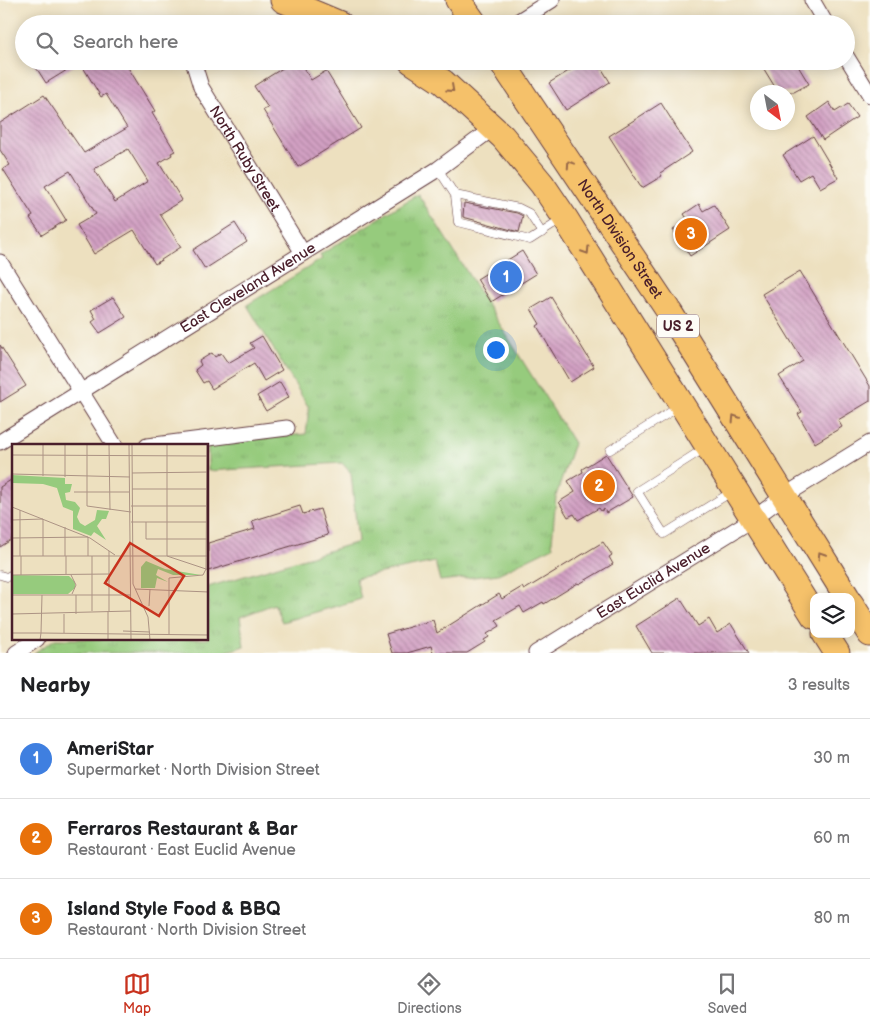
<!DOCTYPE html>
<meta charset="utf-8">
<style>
body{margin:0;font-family:"Balsamiq Sans",sans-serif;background:#f6f6f6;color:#202124}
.controls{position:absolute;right:15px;bottom:15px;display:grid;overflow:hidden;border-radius:10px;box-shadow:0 2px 12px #0003}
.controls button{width:45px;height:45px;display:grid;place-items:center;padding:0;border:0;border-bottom:1px solid #e0e0e0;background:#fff;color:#202124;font:25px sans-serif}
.compass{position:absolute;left:750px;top:85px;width:45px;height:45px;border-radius:50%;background:#fff;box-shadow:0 2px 12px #0003;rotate:148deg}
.you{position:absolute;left:495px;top:349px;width:18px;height:18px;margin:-12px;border:4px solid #fff;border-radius:50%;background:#1a73e8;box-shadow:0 0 0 8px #1a73e833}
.badge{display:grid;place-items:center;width:32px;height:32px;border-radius:50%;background:#c8321e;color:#fff;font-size:16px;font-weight:700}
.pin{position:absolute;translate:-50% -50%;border:2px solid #fff;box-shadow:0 1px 5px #0006}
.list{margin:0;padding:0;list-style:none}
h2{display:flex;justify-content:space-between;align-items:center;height:65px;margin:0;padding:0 20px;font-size:21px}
h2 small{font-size:16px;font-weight:400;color:#757577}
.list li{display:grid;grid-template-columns:32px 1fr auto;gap:15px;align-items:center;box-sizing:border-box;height:80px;padding:0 20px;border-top:1px solid #e0e0e0}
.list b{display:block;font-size:19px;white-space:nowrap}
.list p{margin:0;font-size:16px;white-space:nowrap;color:#757577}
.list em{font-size:16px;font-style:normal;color:#757577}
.icon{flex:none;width:28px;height:28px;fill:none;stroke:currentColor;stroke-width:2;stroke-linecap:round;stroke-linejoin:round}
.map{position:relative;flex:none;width:870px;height:653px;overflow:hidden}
.search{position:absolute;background:#fff;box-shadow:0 2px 12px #0003;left:15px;right:15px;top:15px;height:55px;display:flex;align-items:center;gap:12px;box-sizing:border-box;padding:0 18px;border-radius:28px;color:#757577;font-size:19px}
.sheet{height:305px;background:#fff}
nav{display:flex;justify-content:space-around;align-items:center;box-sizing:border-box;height:70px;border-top:1px solid #e0e0e0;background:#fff;font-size:14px;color:#757577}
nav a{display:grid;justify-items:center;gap:2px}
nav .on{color:#c8321e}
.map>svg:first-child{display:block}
</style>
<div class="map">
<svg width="870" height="653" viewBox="0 0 870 653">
<defs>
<pattern id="grass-tufts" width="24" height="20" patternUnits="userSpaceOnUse" patternTransform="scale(1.25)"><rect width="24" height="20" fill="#96cb7d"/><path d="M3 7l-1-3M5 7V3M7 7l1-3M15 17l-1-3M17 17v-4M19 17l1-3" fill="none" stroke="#83ae6c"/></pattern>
<pattern id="building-back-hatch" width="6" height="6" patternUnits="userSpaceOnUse" patternTransform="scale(1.25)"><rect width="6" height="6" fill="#d2a0c3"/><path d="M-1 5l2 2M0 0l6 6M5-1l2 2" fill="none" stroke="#ac829f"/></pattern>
</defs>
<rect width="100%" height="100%" fill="#fdfcf7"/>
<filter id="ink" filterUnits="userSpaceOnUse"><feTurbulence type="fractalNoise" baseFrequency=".02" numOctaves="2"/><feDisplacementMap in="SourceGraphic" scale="10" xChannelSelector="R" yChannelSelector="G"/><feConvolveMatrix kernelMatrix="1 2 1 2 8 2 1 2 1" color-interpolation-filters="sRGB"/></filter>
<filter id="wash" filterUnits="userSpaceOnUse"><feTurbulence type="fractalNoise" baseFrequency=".0096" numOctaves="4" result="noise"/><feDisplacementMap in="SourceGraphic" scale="20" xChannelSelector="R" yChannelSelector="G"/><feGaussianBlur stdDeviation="1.12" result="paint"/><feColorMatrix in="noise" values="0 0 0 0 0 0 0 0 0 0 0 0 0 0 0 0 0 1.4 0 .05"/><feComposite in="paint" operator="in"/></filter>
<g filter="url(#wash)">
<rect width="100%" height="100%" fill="#ede0bf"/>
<path fill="url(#grass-tufts)" stroke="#707554" d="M418 194 574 443 556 496 552 542 553 547 498 574 440 581 435 562 356 578 361 599 282 622 274 604 240 617 244 646 222 653H34L55 639H208V587L358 542 351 473 342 463 208 471V446L196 445 306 434 309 408 247 305 322 259 320 255Z"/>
<g id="blocks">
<path fill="url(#building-back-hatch)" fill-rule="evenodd" d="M32 61H124L155 111 152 113 175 151 171 153 172 155 159 163 182 200 160 214 181 247 155 264 134 230 94 254 77 225 96 214 70 171 45 186 66 220 42 235 30 218 33 216 3 169 10 165 0 150V123L44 95 84 153 127 128 106 94 101 97 80 62 46 83ZM128 149 148 181 115 202 94 169Z
M294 61H299L311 80 326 71 361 128 298 167 263 110 268 108 254 86Z
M585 61H597L610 82 566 110 549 83Z
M759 61H795L809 84 794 92H778Z
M829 102 835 112 848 104 857 117 823 140 808 117Z
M661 103 692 152 660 173 662 176 642 188 609 136Z
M813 136 838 178 820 188 811 173 799 180 783 155Z
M464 203 517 213 523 216 519 232 463 217Z
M699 204 703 211 714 205 730 230 690 256 673 230 688 220 684 214Z
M235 223 247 242 205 269 193 250Z
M522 251 536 274 491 302 477 279Z
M800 271 870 386V401L838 420 842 427 815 443 798 414 802 412 779 376 803 361 762 294Z
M113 297 126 317 100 333 92 322 96 319 91 310Z
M551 297 594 367 570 382 537 326 540 324 531 309Z
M262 336 282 370 264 381 254 363 212 389 207 381 203 383 195 370 201 365 199 361 212 353 215 357 221 353 228 363 254 348 250 343Z
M0 345 26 386 0 402Z
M280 382 289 397 266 411 257 396Z
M606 454 633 497 606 513 604 509 601 511 599 508 578 520 574 514 568 517 559 502 575 492 568 481 583 472 582 469Z
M14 478V538L0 547V487Z
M300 506 303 514 320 509 328 535 208 571V543L255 529 252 521Z
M603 542 612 555 609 557 613 564 579 584 578 583 544 604 543 602 524 613 520 606 496 620 500 626 487 634 489 637 484 640 485 642 467 653H433L431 646 407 653H392L386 634 433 620 437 633 499 594 502 599 522 587 524 590Z
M680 598 698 626 709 619 717 633 731 624 749 653H652L636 626Z"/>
</g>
</g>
<g filter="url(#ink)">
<use href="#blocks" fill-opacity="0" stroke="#623c41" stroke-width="1"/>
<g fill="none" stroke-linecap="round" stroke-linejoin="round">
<g stroke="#623c41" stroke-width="9">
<path id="lane" d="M438 169 455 195 519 208 529 213 542 233
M455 195 458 222 530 240 561 220
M705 448 637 491 664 534 733 491
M610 450 680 406
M0 575 7 577 14 573"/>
</g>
<g stroke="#623c41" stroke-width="17">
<g id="street">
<path d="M812 0 826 24"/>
<path d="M514 24 552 0"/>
<path d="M846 56 870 95"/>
<path id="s1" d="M193 61 201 87 303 253"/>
<path d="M0 262 115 446"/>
<path id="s2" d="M0 442 438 169 493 128"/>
<path d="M147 446 287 428"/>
<path d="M16 653 37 639"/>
<path id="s3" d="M536 653 753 519 784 496 870 443"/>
</g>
</g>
<g stroke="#623c41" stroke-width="27">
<g id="primary">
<path d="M283 0 340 24"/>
<path d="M458 0 475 24"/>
<path d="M411 61 443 82 503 137 542 184 565 218 814 616"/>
<path id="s4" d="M501 61 670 313 847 597"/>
<path d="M851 604 870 634"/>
<path d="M825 634 837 653"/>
</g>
</g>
<use href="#lane" stroke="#fff" stroke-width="8"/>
<use href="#street" stroke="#fff" stroke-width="15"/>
<use href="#primary" stroke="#f5c16b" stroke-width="25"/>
</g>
<defs><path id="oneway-chevron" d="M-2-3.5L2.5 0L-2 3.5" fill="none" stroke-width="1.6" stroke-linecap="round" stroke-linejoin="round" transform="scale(1.25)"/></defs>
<g stroke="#976848">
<use href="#oneway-chevron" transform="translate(451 89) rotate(42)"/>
<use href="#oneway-chevron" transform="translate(570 164) rotate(-124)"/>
<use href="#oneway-chevron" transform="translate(586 251) rotate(58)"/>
<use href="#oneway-chevron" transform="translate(735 418) rotate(-122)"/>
<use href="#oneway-chevron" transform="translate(821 555) rotate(-122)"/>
</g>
</g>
<g text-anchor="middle" stroke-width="5" stroke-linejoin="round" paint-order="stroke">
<rect fill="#fdfcf7" stroke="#806168" stroke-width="1" x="657" y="314.5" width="42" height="23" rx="4"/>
<g font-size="14" font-weight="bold" fill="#4a1f2b">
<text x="678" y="331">US 2</text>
</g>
<g font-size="15" fill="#4a1f2b" stroke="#fdfcf7">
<text dy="5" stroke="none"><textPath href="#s1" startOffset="111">North Ruby Street</textPath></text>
<text dy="5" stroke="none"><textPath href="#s4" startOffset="214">North Division Street</textPath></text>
<text dy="5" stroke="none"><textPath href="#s2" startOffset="292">East Cleveland Avenue</textPath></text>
<text dy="5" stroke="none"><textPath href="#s3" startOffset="138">East Euclid Avenue</textPath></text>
</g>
</g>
<g transform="translate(12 444)">
<rect width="196" height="196" fill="#ede0bf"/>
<path d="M0 31 53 34V40H60L58 48 53 49 54 56 63 58 68 64 65 73 68 79 73 82 83 76 85 66 97 67 94 75H90L85 82 94 96 82 88 79 92 61 85V67L51 63 45 44 31 40 0 39ZM134 117 153 125 189 131H161L146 125 144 131 156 138 145 134 143 144H129V123Z" fill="#96cb7d"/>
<path d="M0 131 57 132 63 138V144L56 150H0Z" fill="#96cb7d"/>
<path fill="none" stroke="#ac9384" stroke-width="1" d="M31 0V32M75 0V62L119 68M97 0 98 66M117 0 119 196M120 0 121 140 136 173 138 196M155 0V112L197 126M0 11 195 12M120 29 197 28M0 30 118 33M53 33V0M120 45H197M62 48H117M119 62H196M0 63 78 94 103 111M8 66V112M0 76 31 75V112M119 78H196M134 78V95H196M53 83V112M0 94 76 93V112M0 112H195M9 112V131M80 112V167M54 130V112M0 131 97 130M59 131 64 141 60 150M123 145 197 148M0 151H119M137 162 138 145M97 167V107M0 170 119 167M64 170V151M111 187 138 188M0 189H29L30 151M52 189V170M157 190V134L191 131 194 125 195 0M28 196 29 189 197 191M96 196V167"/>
<path fill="#c8321e" fill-opacity="0.15" stroke="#c8321e" stroke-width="2.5" d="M118 99 172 132 147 172 93 139Z"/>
<rect width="196" height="196" fill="none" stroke="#4a1f2b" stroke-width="2.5"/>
</g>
</svg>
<div class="controls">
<button><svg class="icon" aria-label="layers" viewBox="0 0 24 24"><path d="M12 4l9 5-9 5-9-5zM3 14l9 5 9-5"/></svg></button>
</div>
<svg class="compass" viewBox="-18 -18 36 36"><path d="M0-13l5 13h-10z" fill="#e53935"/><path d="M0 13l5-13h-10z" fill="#757577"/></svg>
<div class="you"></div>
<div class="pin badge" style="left:506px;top:277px;background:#3f7fe0">1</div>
<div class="pin badge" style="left:599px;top:486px;background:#e8710a">2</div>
<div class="pin badge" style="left:691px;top:234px;background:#e8710a">3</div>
<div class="search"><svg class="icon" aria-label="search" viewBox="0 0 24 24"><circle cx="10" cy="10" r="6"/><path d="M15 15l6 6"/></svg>Search here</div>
</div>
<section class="sheet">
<h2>Nearby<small>3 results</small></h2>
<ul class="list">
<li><span class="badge" style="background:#3f7fe0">1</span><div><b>AmeriStar</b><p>Supermarket · North Division Street</p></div><em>30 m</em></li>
<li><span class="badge" style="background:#e8710a">2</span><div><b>Ferraros Restaurant &amp; Bar</b><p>Restaurant · East Euclid Avenue</p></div><em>60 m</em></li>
<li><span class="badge" style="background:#e8710a">3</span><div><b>Island Style Food &amp; BBQ</b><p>Restaurant · North Division Street</p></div><em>80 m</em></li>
</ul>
</section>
<nav>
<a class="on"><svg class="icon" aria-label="map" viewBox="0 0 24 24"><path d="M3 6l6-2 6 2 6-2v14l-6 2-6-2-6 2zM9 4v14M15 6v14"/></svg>Map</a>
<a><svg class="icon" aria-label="directions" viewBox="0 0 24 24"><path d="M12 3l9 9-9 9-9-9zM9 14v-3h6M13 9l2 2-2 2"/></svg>Directions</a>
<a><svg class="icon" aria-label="saved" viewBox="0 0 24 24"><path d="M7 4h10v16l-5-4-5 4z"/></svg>Saved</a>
</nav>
